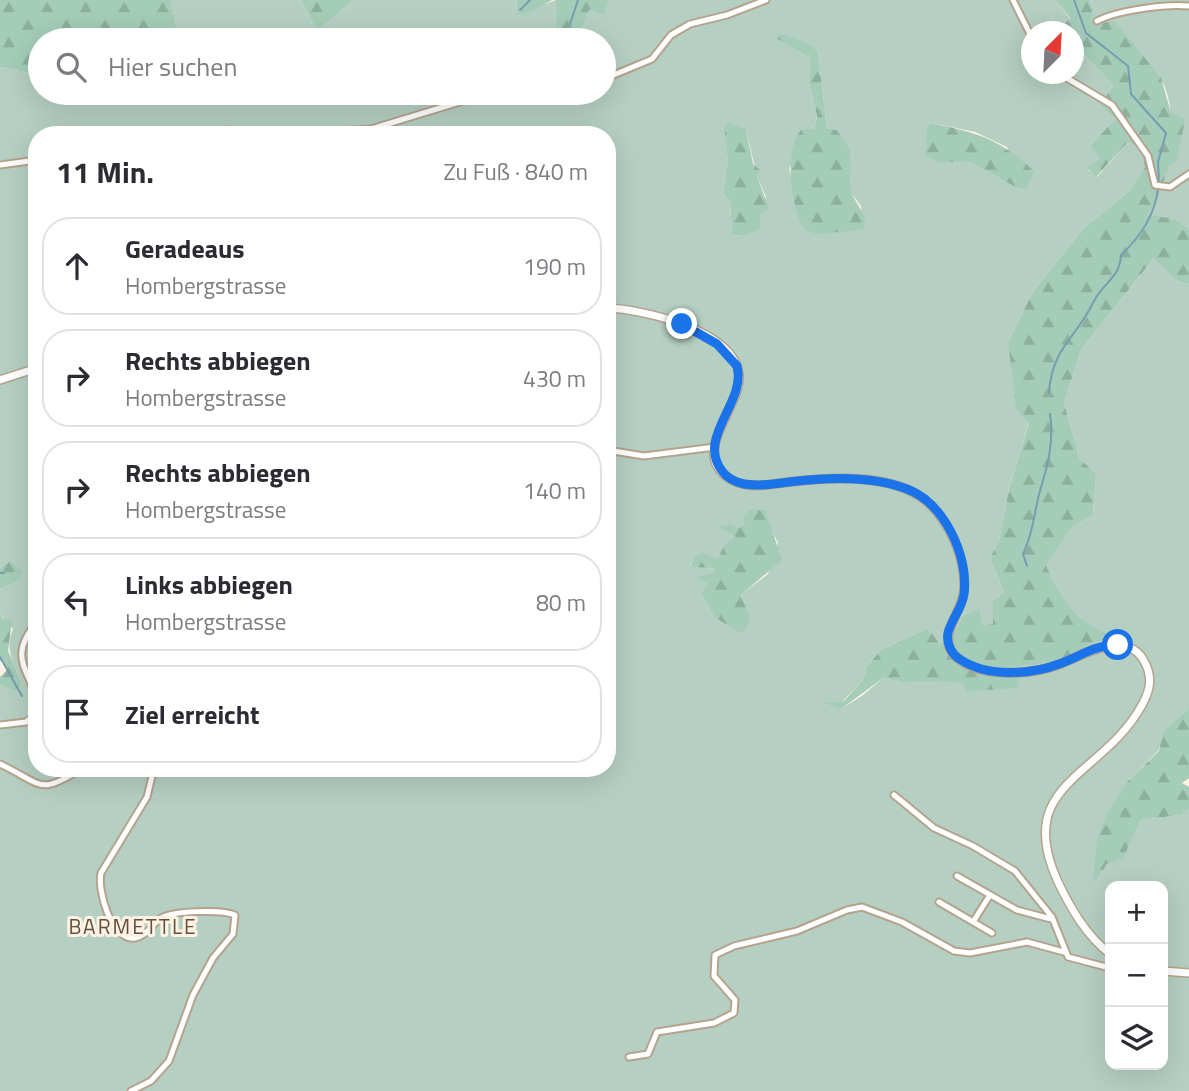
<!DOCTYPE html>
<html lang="de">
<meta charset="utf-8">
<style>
body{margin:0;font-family:"Titillium Web",sans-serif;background:#f7f7f7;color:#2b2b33}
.controls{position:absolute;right:21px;bottom:21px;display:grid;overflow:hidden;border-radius:14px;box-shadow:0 7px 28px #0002}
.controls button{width:63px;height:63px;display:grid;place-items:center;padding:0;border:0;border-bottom:2px solid #e1e1e2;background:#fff;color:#2b2b33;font:35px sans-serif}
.compass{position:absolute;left:1021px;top:21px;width:63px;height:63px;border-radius:50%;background:#fff;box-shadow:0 7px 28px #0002;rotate:24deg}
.stop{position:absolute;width:21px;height:21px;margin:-16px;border:5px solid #1a73e8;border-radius:50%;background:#fff}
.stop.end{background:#1a73e8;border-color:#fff;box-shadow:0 2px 7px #0008}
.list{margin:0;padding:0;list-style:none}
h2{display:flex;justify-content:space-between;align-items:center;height:91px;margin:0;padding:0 28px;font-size:30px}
h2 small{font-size:23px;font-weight:400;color:#7c7c81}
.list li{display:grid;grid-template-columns:46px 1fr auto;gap:21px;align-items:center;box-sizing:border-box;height:98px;margin:0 14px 14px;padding:0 14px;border:2px solid #e1e1e2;border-radius:28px}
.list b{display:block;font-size:26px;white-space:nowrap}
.list p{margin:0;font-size:23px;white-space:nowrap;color:#7c7c81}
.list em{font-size:23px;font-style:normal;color:#7c7c81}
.icon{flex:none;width:38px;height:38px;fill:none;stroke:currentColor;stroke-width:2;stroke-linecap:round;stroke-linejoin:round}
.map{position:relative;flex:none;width:1189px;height:1091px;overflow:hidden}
.search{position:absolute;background:#fff;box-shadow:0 7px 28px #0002;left:28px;top:28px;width:588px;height:77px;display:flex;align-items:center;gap:18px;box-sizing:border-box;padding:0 24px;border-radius:38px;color:#7c7c81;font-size:26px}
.panel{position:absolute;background:#fff;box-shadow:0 7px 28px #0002;left:28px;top:126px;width:588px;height:651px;border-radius:28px}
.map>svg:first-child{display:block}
</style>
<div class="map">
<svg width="1189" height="1091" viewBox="0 0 1189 1091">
<defs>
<pattern id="forest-firs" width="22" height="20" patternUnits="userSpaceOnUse" patternTransform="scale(1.75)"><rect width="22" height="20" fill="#a4ccb8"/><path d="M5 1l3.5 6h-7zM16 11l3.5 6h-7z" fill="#8daf9d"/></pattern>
</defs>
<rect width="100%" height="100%" fill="#fdf2e4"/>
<path fill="#b5cfc2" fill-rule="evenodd" d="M171 0H301L317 31 354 0H517L516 15 556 0 555 40H162L177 31Z
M609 0H1055L1071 20 1057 28 1061 31 1032 32V74H1074V44L1113 85 1105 98 1097 100 1115 119 1090 146 1101 158 1087 169 1097 177 1128 142 1140 149 1145 167 1128 192 1082 230 1032 293 1008 342 1029 422 1009 489 999 540 990 558 1004 592 993 601V624L983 625 979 610 963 615 952 637 940 644 928 628 881 650 866 667 863 680 843 701 825 702 841 709 863 695 883 678 902 682 964 683 1020 667 1064 661 1091 644 1111 638 1109 634C1073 623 1061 597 1046 565L1073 527 1093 515 1096 473 1080 459 1064 403 1081 350 1155 257 1177 281 1189 284V708L1163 731 1159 750 1127 782 1097 880 1107 864 1123 857 1141 820 1179 815 1189 809V1091H0V685L17 692 22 684C14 664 4 649 13 629L0 615V589L16 582 10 561 0 568V67L40 75V93H133L143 103 150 93H604V40H577V37L589 10 605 14ZM785 43 818 52 827 129 851 180V193L861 206 863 230 843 231 794 190 789 168 814 129 817 116 809 84 810 58ZM932 123 975 132 1007 147 1019 189 970 162 940 163ZM746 129 757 177 766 197 760 215 742 236 732 235 730 201 723 194 728 156ZM37 135H607V768H37ZM745 523 771 529 778 543 768 574 741 595 750 615 714 617 701 593 709 583 696 577 714 572 713 568 690 566 694 557 718 559 737 537 718 527 738 528ZM1110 886H1163V1065H1110Z
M1090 0H1189V229L1176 219 1146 216C1170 186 1182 109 1159 76 1145 57 1124 41 1114 20L1095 25Z"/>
<path fill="url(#forest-firs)" d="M0 0H171L177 31 173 37 162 40H40V75L0 67Z
M301 0H354L317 31Z
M517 0H552L533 11 516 15Z
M556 0H609L605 15 589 10 577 40H555Z
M1055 0H1090L1095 25 1114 20 1161 78 1171 113 1185 119 1177 160 1169 165 1156 203 1147 215 1176 219 1189 229V284L1177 281 1154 258 1081 350 1064 403 1080 459 1096 473 1093 515 1073 527 1046 565C1061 597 1074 623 1110 634L1111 638 1091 644 1064 661 1020 667 1018 688 967 691 963 683 902 682 883 678 841 709 822 702 844 701 863 680 866 667 881 650 928 628 940 644 952 637 963 615 979 609 983 625 993 624V601L1004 592 990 558 999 540 1009 489 1029 423 1016 408 1008 342 1032 293 1082 230 1128 192 1145 167 1140 149 1128 142 1096 177 1087 168 1100 158 1090 146 1115 119 1096 100 1105 98 1113 85 1074 44V32L1061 31 1057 27 1071 19Z
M780 34 805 42 818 52 827 129 837 130 850 150 851 193 865 217 863 230 817 234 805 230C791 208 783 152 801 130L814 129 817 116 809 84 810 58 776 38Z
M727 123 746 129 753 164 760 170 757 177 769 208 760 215V229L742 236 732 235 730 201 723 194 728 156 724 127Z
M931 123C978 133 998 138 1034 171L1027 188 1019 189 970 162 940 163 926 156 927 127Z
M750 510H765L782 560 741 595 750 615 747 629 741 633 714 617 701 593 708 583 695 577 714 572 713 568 690 567 694 557 702 553 718 559 724 545 736 537 717 527 730 524 738 528 745 523 743 516Z
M10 561 23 572 16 582 0 589V568Z
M0 615 3 619 12 620 8 651 22 684 17 692 0 685V677L7 670 3 661H0Z
M1189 708V778L1182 783 1189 787V809L1180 815 1141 820 1123 858 1107 864 1097 880H1093L1097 840 1106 816 1127 782 1159 751 1163 731Z"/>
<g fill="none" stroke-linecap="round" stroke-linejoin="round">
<path stroke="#769eb0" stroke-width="2" d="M1074 0 1086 33 1128 66 1131 94 1166 133 1158 162 1159 183
M520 10 530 0
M570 24 578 0
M1049 393C1052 347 1076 339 1094 301 1103 283 1120 278 1121 255 1140 237 1155 215 1158 189
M1027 566 1023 554C1035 529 1034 508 1042 484 1049 462 1054 438 1050 414
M0 573H4
M0 657 22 696"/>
<g stroke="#b5a38d" stroke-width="9">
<path id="street" d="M1013 0 1032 38
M1097 21C1118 10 1166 4 1189 6
M1060 74 1112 105 1148 156 1155 185 1170 187 1189 174
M604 79 652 59 671 35 690 24 727 15 766 0
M167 135 229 130 243 135
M274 135 371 129 463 101 507 93
M0 165 37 160
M607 450 644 456 715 447
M0 725 26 722 35 715C43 676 0 665 37 622
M0 764C44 785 38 796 83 768
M894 795 934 828 973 846 1015 871 1052 917 1068 957 1110 968
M957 876 1017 910 1051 919
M939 902 992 933
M973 922 990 895
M629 1057 648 1054 657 1032 714 1023 734 1013 735 1000 714 976 715 955 734 946 797 931 847 910 862 907 902 922 954 951 970 953 1027 942 1064 952
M131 1091 151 1081 169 1061 193 995 213 958 233 934 235 915C222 909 172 911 161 918 152 924 147 936 135 938 111 941 97 890 101 873L147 797 154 768"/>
</g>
<g stroke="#b5a38d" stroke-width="10">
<path id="secondary" d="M607 308C642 309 735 330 739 375 742 407 688 453 730 479 748 490 771 484 789 482 835 477 905 471 937 512 954 533 966 563 964 590 963 612 935 637 956 657 979 678 1027 675 1055 666 1083 656 1133 623 1148 670 1152 683 1148 694 1142 705 1103 777 1012 783 1058 882 1071 909 1086 935 1110 954
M0 380 37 368
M1163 971 1189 973"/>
</g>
<use href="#street" stroke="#fff" stroke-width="5"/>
<use href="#secondary" stroke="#fff" stroke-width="7"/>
</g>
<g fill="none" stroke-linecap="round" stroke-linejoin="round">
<path stroke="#1a73e8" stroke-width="9" d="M682 324 717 344 737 366C747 402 696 437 722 471 727 478 735 482 744 484 761 487 780 483 797 481 832 477 873 476 907 489 944 503 969 556 964 594 962 609 951 620 948 633 946 644 952 655 961 660 987 677 1030 675 1059 664 1079 657 1096 644 1118 645"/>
</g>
<g text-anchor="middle" stroke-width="6" stroke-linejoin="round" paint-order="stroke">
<g font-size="21" letter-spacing="2" fill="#61513d" stroke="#fdf2e4">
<text x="133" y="934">BARMETTLE</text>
</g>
</g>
</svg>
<div class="controls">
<button>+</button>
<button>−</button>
<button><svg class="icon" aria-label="layers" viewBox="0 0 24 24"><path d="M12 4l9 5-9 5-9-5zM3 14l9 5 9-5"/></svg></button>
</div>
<svg class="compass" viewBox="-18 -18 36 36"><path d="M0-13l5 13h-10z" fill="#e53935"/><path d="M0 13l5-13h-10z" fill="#7c7c81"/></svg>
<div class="stop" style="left:1118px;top:645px"></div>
<div class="stop end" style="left:682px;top:324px"></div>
<div class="search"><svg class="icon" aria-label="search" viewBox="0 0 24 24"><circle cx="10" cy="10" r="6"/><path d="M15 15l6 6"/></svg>Hier suchen</div>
<section class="panel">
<h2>11 Min.<small>Zu Fuß · 840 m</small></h2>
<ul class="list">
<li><svg class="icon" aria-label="ahead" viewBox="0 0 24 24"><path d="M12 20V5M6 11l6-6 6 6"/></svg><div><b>Geradeaus</b><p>Hombergstrasse</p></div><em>190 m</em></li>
<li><svg class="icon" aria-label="right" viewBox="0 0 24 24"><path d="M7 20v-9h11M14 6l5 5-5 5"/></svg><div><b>Rechts abbiegen</b><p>Hombergstrasse</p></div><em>430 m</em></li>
<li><svg class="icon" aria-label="right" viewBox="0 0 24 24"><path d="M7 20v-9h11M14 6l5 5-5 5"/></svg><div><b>Rechts abbiegen</b><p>Hombergstrasse</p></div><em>140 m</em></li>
<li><svg class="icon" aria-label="left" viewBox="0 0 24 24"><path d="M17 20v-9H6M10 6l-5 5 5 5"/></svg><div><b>Links abbiegen</b><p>Hombergstrasse</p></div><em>80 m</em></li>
<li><svg class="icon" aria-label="arrive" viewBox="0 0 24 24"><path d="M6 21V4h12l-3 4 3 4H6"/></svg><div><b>Ziel erreicht</b></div></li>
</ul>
</section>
</div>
